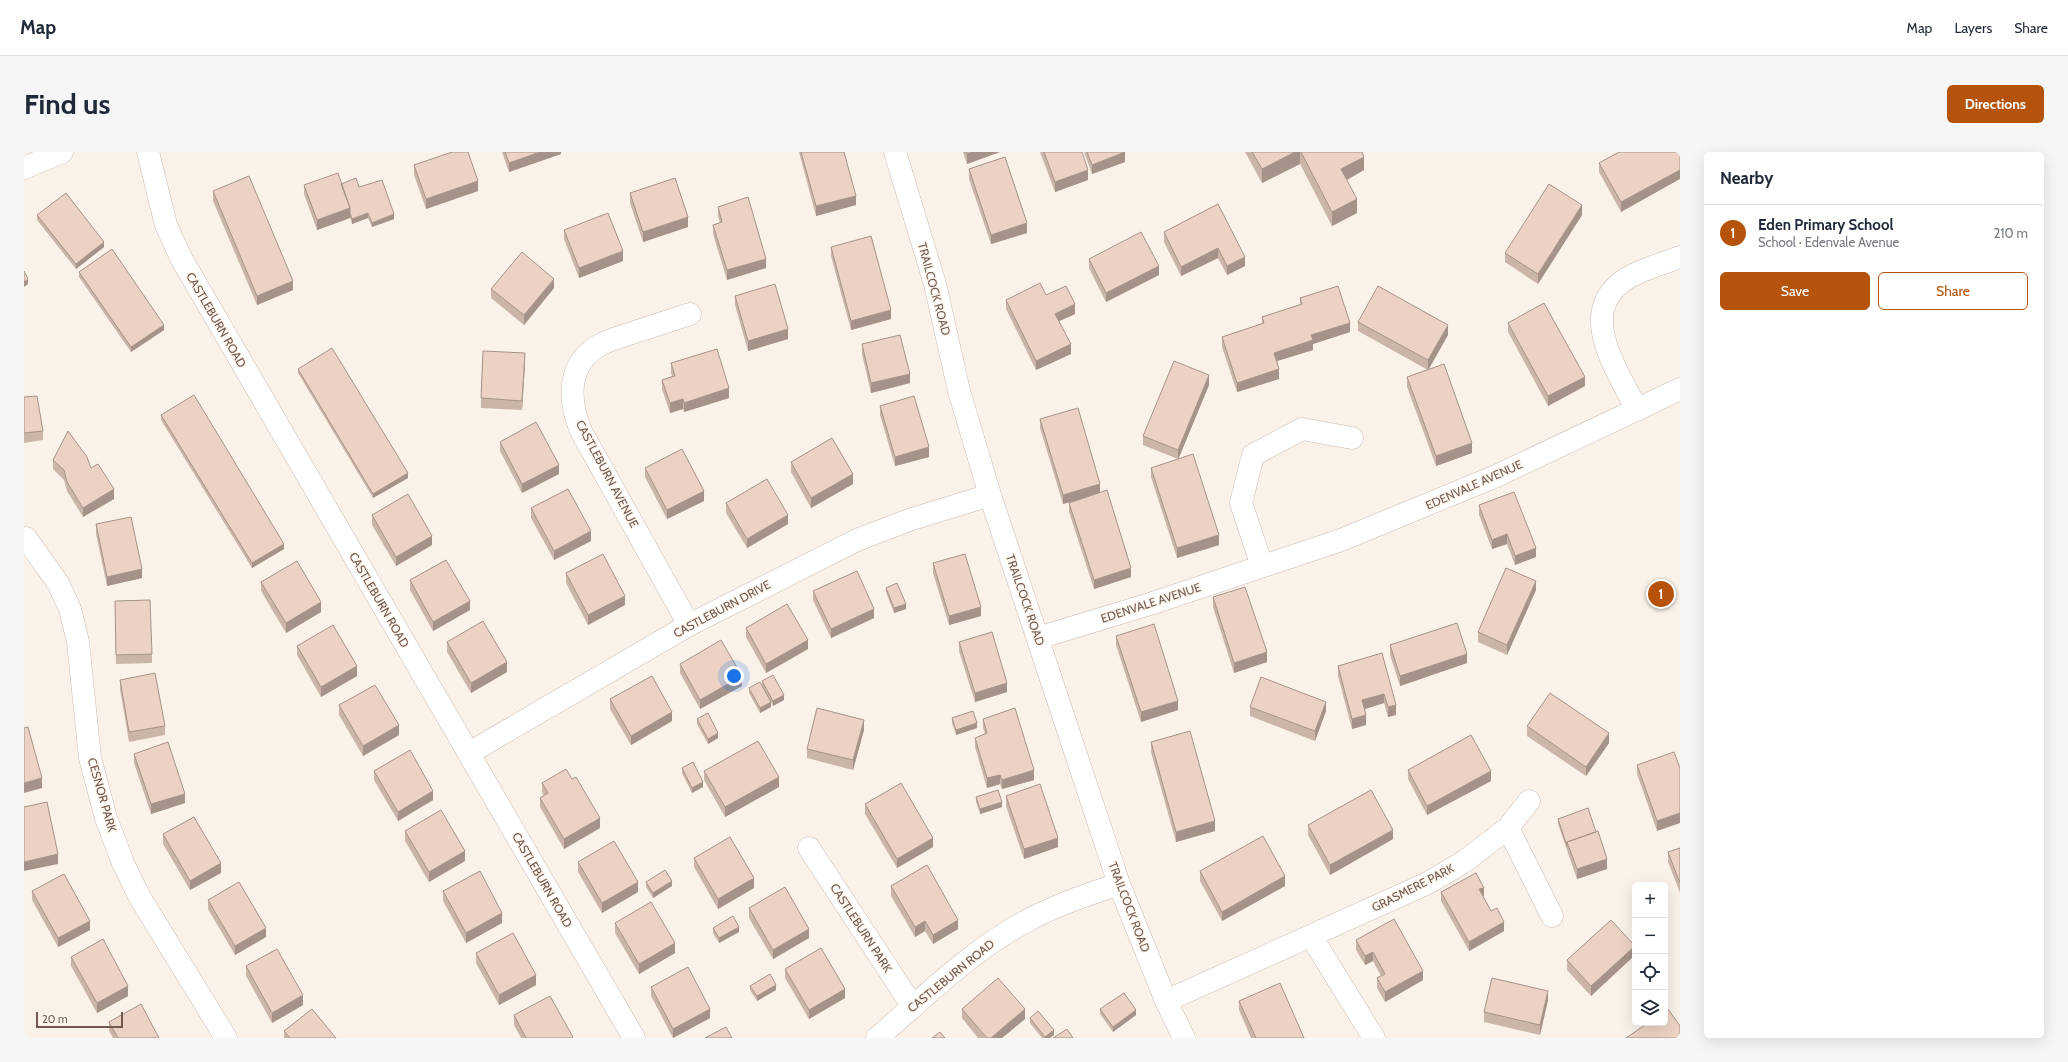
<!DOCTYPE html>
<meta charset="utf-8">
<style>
body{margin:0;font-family:Cabin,sans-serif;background:#f6f6f7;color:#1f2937}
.controls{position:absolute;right:12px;bottom:12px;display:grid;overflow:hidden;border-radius:6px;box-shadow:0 4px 16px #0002}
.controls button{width:36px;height:36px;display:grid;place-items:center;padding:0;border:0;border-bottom:1px solid #e0e1e3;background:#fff;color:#1f2937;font:20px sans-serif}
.scale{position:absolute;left:12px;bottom:10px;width:87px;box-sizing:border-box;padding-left:4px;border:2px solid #715a50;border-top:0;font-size:11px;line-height:14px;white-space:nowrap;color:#715a50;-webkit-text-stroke:3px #fdf7ef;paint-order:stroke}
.you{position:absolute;left:710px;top:524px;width:14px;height:14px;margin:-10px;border:3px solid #fff;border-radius:50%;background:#1a73e8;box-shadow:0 0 0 6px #1a73e833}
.badge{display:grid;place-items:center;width:26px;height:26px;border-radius:50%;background:#b45309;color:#fff;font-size:13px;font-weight:700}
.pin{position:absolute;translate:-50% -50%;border:2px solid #fff;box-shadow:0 1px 4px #0006}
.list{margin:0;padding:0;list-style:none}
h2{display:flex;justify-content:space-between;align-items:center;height:52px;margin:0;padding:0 16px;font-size:17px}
h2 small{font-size:13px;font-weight:400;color:#747a83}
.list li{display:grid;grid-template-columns:26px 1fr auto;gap:12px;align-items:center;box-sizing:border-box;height:56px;padding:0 16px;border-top:1px solid #e0e1e3}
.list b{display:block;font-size:15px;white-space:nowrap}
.list p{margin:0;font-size:13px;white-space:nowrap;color:#747a83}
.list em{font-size:13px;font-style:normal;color:#747a83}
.actions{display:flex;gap:8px;padding:12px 16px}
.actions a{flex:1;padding:9px 0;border:1px solid #b45309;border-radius:6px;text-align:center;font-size:14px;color:#b45309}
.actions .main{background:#b45309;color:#fff}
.icon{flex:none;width:22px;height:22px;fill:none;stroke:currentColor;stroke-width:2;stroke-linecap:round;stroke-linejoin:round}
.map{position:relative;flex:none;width:1656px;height:886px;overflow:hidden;border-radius:6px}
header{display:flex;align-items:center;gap:24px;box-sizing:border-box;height:56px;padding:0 20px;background:#fff;border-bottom:1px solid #e0e1e3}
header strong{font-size:19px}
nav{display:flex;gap:22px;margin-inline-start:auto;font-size:14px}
.intro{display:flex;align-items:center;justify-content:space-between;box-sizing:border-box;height:96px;padding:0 24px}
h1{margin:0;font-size:28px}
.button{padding:10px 18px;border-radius:6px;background:#b45309;color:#fff;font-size:14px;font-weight:700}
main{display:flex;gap:24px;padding:0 24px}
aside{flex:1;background:#fff;border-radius:6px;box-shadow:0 4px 16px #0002}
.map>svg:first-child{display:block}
</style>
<header>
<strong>Map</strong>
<nav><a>Map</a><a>Layers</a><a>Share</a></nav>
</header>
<div class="intro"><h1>Find us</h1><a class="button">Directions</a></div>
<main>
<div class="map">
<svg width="1656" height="886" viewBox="0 0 1656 886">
<rect width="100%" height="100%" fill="#faf2e9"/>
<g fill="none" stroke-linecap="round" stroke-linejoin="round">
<g stroke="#cbbab0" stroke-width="23">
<path id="minor" d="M124 0 142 73 157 106 610 886
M871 0 911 132 935 239 966 343 1095 732 1142 849 1160 886
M0 16 38 0
M1613 258C1594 219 1551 160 1602 127 1618 117 1638 112 1656 105
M2 386 34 431 46 457 54 490 66 606 82 666 99 711 115 744 202 886
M1238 414 1217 351 1229 303 1278 277 1328 286
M665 473 557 279C544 248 543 211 576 193 587 187 600 184 611 180 629 174 648 168 666 162
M1014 486 1129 451 1317 388 1470 325 1656 237
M445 601 665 473 833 388 885 368 966 343
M1484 676 1528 764
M785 696 889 855
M1287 784 1350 886
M1142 849 1404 731 1441 709 1484 676 1505 649
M853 886C900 846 944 801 999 771 1029 754 1062 743 1095 732"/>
</g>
<use href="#minor" stroke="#fff" stroke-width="22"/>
</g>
<path fill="#cbb5a9" d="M478 0H537V2L485 20Z
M775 0H820L832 53 792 64Z
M939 0H976L943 12Z
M1016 0H1058L1064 28 1031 40Z
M1060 0H1101V10L1068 22Z
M1221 0H1338L1340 18 1323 28 1333 61 1308 74 1276 12 1238 31Z
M1656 0 1597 60 1575 20V11Z
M390 13 454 39 402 57 390 23Z
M945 17 1003 81 967 92 945 27Z
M317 32 335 35 370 67 348 75 344 66 328 72 326 66 293 78 280 42V33Z
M189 39 269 138 233 153 189 49Z
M606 41 664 75 619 90 606 51Z
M1194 52 1221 114 1203 123 1194 106 1157 124 1140 90V80Z
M694 55 742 116 703 128 689 82V73L696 71 694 64Z
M13 63 80 95 52 117 13 68Z
M1558 63 1514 132 1481 110V101Z
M540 78 599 109 555 126 540 87Z
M807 95 867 167 827 178 807 104Z
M1065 107 1135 123 1082 150 1065 116Z
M55 120 140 178 107 200 55 125Z
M530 136 500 173 467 146V137Z
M1022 143 1051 162 1035 169 1047 202 1012 218 982 157V148Z
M711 144 764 187 724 199 711 153Z
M1276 146 1326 180 1289 192V198L1253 209 1255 227 1213 240 1198 195V185L1238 172V165L1276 153Z
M1334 170 1424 183 1405 217 1448 301 1412 314 1383 235V225L1404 218 1334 179Z
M1484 171 1561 234 1524 254 1484 180Z
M838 192 886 231 847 241 838 202Z
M501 211 498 258 457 256V246Z
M647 211 705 246 660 260 659 257 646 261 638 237V228L648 224 647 221Z
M274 217 384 326 349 346 274 221Z
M1185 233 1154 307 1195 393 1153 406 1127 325V316L1154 307 1119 293V284Z
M0 245 19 279V288L0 291Z
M856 254 905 305 871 314 856 263Z
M137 263 260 397 228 416 137 268Z
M1016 267 1076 340 1107 425 1070 437 1045 360V350L1039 352 1016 276Z
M476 290 535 322 498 341 476 299Z
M29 308 67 316 90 347 59 365 43 339 40 328 29 317Z
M767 310 829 332 787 356 767 320Z
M621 316 680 349 643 367 621 325Z
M702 351 764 372 723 396 702 361Z
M1455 353 1512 405 1491 413 1483 392 1468 397 1455 363Z
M507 356 567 389 530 408 507 366Z
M348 363 408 393 372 414 348 373Z
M72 372 118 426 83 434 72 382Z
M909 411 957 464 925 473 909 421Z
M542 421 601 453 564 473 542 431Z
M386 428 446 458 409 479 386 438Z
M237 430 297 460 262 481 237 439Z
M862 436 882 457 870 461 862 440Z
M1512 438 1483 503 1454 490V480Z
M789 439 850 466 807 486 789 448Z
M1189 445 1243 510 1210 521 1189 455Z
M91 449 128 502V511L92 512Z
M722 476 784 497 742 521 722 485Z
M1092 484 1154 558 1117 570 1092 493Z
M423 490 483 520 447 541 423 500Z
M935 490 983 540 951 550 935 499Z
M1366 493 1443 511 1376 534 1366 503Z
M273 494 333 524 297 545 273 503Z
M1358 501 1372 563 1364 565 1360 551 1341 557 1342 573 1328 577 1314 524V514Z
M656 512 718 534 676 557 656 521Z
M96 528 141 574V583L105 590 96 537Z
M738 529 760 548 749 554 747 550V555L736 561 725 541V536L738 534Z
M586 547 648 569 607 593 586 557Z
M315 553 375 583 339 604 315 563Z
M1226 555 1302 559 1291 589 1226 564Z
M928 566 953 576 932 583 928 571Z
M673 567 694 586 684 592 673 572Z
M959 567 1010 628 978 637 976 632 963 636 951 595V586L961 582 959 576Z
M1503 574 1585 591 1562 624 1503 584Z
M840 578 829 618 783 606V597Z
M1127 590 1191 679 1152 690 1127 600Z
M110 602 161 651 127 662 110 611Z
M1613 613 1656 616 1633 679 1613 622Z
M658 616 679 635 668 641 658 621Z
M1384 618 1467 629 1403 663 1384 627Z
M350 619 409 648 374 669 350 628Z
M680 619 755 635 701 665 680 628Z
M518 631 576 676 540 697 516 655V646L520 644 518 640Z
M982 644 1034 695 1000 707 982 654Z
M952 645 978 655 956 662 952 650Z
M841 652 909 695 873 716 841 662Z
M1534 667 1572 680 1583 717 1553 727 1534 672Z
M1284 673 1369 687 1306 723 1284 683Z
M381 679 441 709 405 730 381 689Z
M139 682 197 721 166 738 139 692Z
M1656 696V741L1644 710V700Z
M670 706 730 736 694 757 670 715Z
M554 710 614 740 578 761 554 720Z
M1176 719 1261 734 1198 769 1176 729Z
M622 730 648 734 629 746 622 735Z
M867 734 934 777 909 792 901 779 891 785 867 744Z
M8 739 66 778 34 795 8 748Z
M419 739 478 771 442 791 419 749Z
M1417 740 1460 745 1467 759 1480 779 1445 799 1417 749Z
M184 748 242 785 211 803 184 757Z
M725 756 785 786 749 807 725 766Z
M591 771 651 801 615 822 591 781Z
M689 776 715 780 695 791 689 781Z
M1332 788 1399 828 1361 850 1353 836V826L1357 824 1349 809 1341 813 1332 798Z
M452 801 512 833 475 853 452 811Z
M1611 803 1567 844 1543 818V808Z
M47 805 104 844 73 861 47 814Z
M222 814 279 853 248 871 222 824Z
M761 817 821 846 785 867 761 826Z
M726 834 752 838 733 849 726 838Z
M627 835 686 866 649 886 627 844Z
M1524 848 1516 883 1460 870V860Z
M1215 849 1280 886H1227L1215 858Z
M938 857 1001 867 978 886H954L938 866Z
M1076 857 1112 863 1089 880 1076 862Z
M490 863 549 886H497L490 873Z
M1006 866 1030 883 1026 886H1018L1006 871Z
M85 870 135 886H89L85 879Z
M260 879 312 886H260Z"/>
<path fill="#a59389" d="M516 0H537V2L485 20V11Z
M949 0H976L943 12V2Z
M1101 0V10L1068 22V13Z
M1271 0H1276V12L1238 31V17Z
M1340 5V18L1317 31V17Z
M1064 18V28L1031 40V30Z
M1656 18V27L1597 60V50Z
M454 29V39L402 57V47Z
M832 44V53L792 64V54Z
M1333 47V61L1308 74V60Z
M1558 53V63L1514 132V122Z
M326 56V66L293 78V68Z
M344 61V66L328 72V67Z
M370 62V67L348 75V71Z
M664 65V75L619 90V80Z
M1003 71V81L967 92V83Z
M80 90V95L52 117V112Z
M1194 96V106L1157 124V115Z
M599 99V109L555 126V116Z
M1221 105V114L1203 123V114Z
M742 107V116L703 128V118Z
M1135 114V123L1082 150V141Z
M4 127V132L0 135V130Z
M530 127V136L500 173V163Z
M269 129V138L233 153V144Z
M1051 152V162L1031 171V162Z
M867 158V167L827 178V169Z
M1326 171V180L1289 192V198L1250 210V201L1287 183Z
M140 173V178L107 200V195Z
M1424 173V183L1404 218V208Z
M764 177V187L724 199V189Z
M1047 192V202L1012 218V209Z
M501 201V211L498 258V249Z
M1255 217V227L1213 240V231Z
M886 222V231L847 241V231Z
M1185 223V233L1154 308V298Z
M1561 225V234L1524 254V244Z
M705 236V246L660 260V251Z
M659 247V257L646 261V251Z
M1448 291V301L1412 314V304Z
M905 295V305L871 314V305Z
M535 313V322L498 341V332Z
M384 321V326L349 346V342Z
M829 322V332L787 356V346Z
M1076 332V342L1039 352V343Z
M90 337V347L59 365V356Z
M680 339V349L643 367V358Z
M764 363V372L723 396V387Z
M567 379V389L530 408V399Z
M1483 382V392L1468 397V388Z
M1195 383V393L1153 406V396Z
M408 384V393L372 414V405Z
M260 392V397L228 416V411Z
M1512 396V405L1491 413V404Z
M1107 416V425L1070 437V428Z
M118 417V426L83 434V425Z
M1512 429V438L1483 503V493Z
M601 444V453L564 473V463Z
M446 449V458L409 479V470Z
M297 450V460L262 481V471Z
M882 452V457L870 461V456Z
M957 455V464L925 473V464Z
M850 457V466L807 486V477Z
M784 488V497L742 521V512Z
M1243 500V510L1210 521V511Z
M1443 502V511L1376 534V524Z
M483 510V520L447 541V531Z
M333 514V524L297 545V535Z
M718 524V534L676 557V548Z
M983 531V540L951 550V541Z
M1360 542V551L1338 558V548Z
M760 543V548L749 554V549Z
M1154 549V558L1117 570V560Z
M747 550V555L736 561V556Z
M1302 550V559L1291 589V579Z
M1372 553V563L1364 565V555Z
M648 560V569L607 593V584Z
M1342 563V573L1328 577V567Z
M840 568V578L829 618V608Z
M953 571V576L932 583V578Z
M375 573V583L339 604V594Z
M694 581V586L684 592V587Z
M1585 581V591L1562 624V615Z
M1010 618V628L978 637V628Z
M1467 619V629L1403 663V654Z
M976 623V632L963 636V626Z
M755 625V635L701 665V655Z
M18 626V636L0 641V631Z
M679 630V635L668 641V636Z
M409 639V648L374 669V660Z
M161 642V651L127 662V652Z
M978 650V655L956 662V657Z
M1656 661V671L1633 679V669Z
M576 666V676L540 697V687Z
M1191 669V679L1152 690V680Z
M1369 678V687L1306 723V713Z
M909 686V695L873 716V707Z
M1034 686V695L1000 707V697Z
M441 699V709L405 730V720Z
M34 702V712L0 719V710Z
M1583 707V717L1553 727V717Z
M197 711V721L166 738V729Z
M1261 724V734L1198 769V760Z
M730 726V736L694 757V747Z
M648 729V734L629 746V741Z
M614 730V740L578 761V751Z
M1460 736V745L1455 737Z
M478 761V771L442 791V781Z
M934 768V777L909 792V783Z
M66 769V778L34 795V786Z
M901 769V779L891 785V775Z
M1480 770V779L1445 799V790Z
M715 775V780L695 791V786Z
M242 776V785L211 803V794Z
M785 777V786L749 807V798Z
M651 791V801L615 822V812Z
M1611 794V803L1567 844V834Z
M1349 800V809L1341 813V804Z
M1399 819V828L1361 850V840Z
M512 823V833L475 853V843Z
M752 833V838L733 849V844Z
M104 834V844L73 861V851Z
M821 837V846L785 867V858Z
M1524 839V848L1516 883V873Z
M279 843V853L248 871V861Z
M686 857V866L649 886V877Z
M1001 857V867L978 886H967Z
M1112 858V863L1089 880V875Z
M1030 878V883L1026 886H1021V885Z"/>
<path fill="#ecd2c4" stroke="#a59389" d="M428 0H444L454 29 402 47 390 13Z
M481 0H516L485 11Z
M777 0H820L832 44 792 54Z
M942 0H949L943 2Z
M1020 0H1058L1064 18 1031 30Z
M1063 0H1101L1068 13Z
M1228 0H1271L1238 17Z
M1277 0H1338L1340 5 1317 17 1333 47 1308 60Z
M1595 0H1656V18L1597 50 1575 11Z
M981 5 1003 71 967 83 945 17Z
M314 21 326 56 293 68 280 33Z
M225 24 269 129 233 144 189 39Z
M332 26 335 35 358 28 370 62 348 71 344 61 328 67 326 61V56L317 32Z
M651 26 664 65 619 80 606 41Z
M1525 32 1558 53 1514 122 1481 101Z
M42 41 80 90 52 112 13 63Z
M724 45 742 107 703 118 689 73 698 70 694 55Z
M1194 52 1221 105 1203 114 1194 96 1157 115 1140 80Z
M584 61 599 99 555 116 540 78Z
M1117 80 1135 114 1082 141 1065 107Z
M847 84 867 158 827 169 807 95Z
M88 97 140 173 107 195 55 120Z
M498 100 530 127 500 163 467 137Z
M0 119 4 127 0 130Z
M1016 131 1022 143 1042 134 1051 152 1031 162 1047 192 1012 209 982 148Z
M751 132 764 177 724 189 711 144Z
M1314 134 1326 171 1287 183 1289 188 1250 201 1255 217 1213 231 1198 185 1240 171 1238 165 1278 152 1276 146Z
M1354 134 1424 173 1404 208 1334 170Z
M1520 151 1561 225 1524 244 1484 171Z
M876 183 886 222 847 231 838 192Z
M308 196 384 321 349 342 274 217Z
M693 197 705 236 660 251 659 247 646 251 638 228 651 224 647 211Z
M459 199 501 201 498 249 457 246Z
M1150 209 1185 223 1154 298 1119 284Z
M1420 212 1448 291 1412 304 1383 225Z
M170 243 260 392 228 411 137 263Z
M13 244 19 279 0 281V245Z
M890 244 905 295 871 305 856 254Z
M1054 256 1076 332 1039 343 1016 267Z
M512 270 535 313 498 332 476 290Z
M44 279 63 305 67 316 74 312 90 337 59 356 43 330 40 318 29 308Z
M808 286 829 322 787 346 767 310Z
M658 297 680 339 643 358 621 316Z
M1169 302 1195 383 1153 396 1127 316Z
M743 327 764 363 723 387 702 351Z
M544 337 567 379 530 399 507 356Z
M1083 338 1107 416 1070 428 1045 351Z
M1490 340 1512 396 1491 404 1483 382 1468 388 1455 353Z
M384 342 408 384 372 405 348 363Z
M107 365 118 417 83 425 72 372Z
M579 402 601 444 564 463 542 421Z
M941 402 957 455 925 464 909 411Z
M422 408 446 449 409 470 386 428Z
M273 409 297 450 262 471 237 430Z
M1482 416 1512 429 1483 493 1454 480Z
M833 419 850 457 807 477 789 439Z
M873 431 882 452 870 456 862 436Z
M1221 435 1243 500 1210 511 1189 445Z
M126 448 128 502 92 503 91 449Z
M763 452 784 488 742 512 722 476Z
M459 469 483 510 447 531 423 490Z
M1433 471 1443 502 1376 524 1366 493Z
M1130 472 1154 549 1117 560 1092 484Z
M309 473 333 514 297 535 273 494Z
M968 480 983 531 951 541 935 490Z
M697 488 718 524 676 548 656 512Z
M1358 501 1372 553 1364 555 1360 542 1338 548 1342 563 1328 567 1314 514Z
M131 521 141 574 105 580 96 528Z
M749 523 760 543 749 549 738 529Z
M628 524 648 560 607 584 586 547Z
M1237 525 1302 550 1291 579 1226 555Z
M736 530 747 550 736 556 725 536Z
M351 533 375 573 339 594 315 553Z
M1526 541 1585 581 1562 615 1503 574Z
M793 556 840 568 829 608 783 597Z
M991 556 1010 618 978 628 976 623 963 626 951 586 963 581 959 567Z
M949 559 953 571 932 578 928 566Z
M684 561 694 581 684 587 673 567Z
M4 575 18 626 0 631V576Z
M1166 579 1191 669 1152 680 1127 590Z
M1447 583 1467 619 1403 654 1384 618Z
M734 589 755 625 701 655 680 619Z
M144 590 161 642 127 652 110 602Z
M386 598 409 639 374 660 350 619Z
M1650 600 1656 616V661L1633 669 1613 613Z
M669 610 679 630 668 636 658 616Z
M542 617 548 627 552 625 576 666 540 687 516 646 524 641 518 631Z
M877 631 909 686 873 707 841 652Z
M1016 632 1034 686 1000 697 982 644Z
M974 638 978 650 956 657 952 645Z
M1347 638 1369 678 1306 713 1284 673Z
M23 650 34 702 0 710V655Z
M1564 656 1572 680 1543 690V694L1534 667Z
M417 658 441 699 405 720 381 679Z
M170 665 197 711 166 729 139 682Z
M1574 679 1583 707 1553 717 1543 690Z
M1239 684 1261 724 1198 760 1176 719Z
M706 685 730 726 694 747 670 706Z
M590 689 614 730 578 751 554 710Z
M1656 696V731L1644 700Z
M903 713 934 768 909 783 901 769 891 775 867 734Z
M641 718 648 729 629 741 622 730Z
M456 719 478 761 442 781 419 739Z
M1452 721 1460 736 1455 737 1467 759 1473 756 1480 770 1445 790 1417 740Z
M40 722 66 769 34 786 8 739Z
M215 730 242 776 211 794 184 748Z
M761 735 785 777 749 798 725 756Z
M627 750 651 791 615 812 591 771Z
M709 764 715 775 695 786 689 776Z
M1370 767 1399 819 1361 840 1353 826 1361 822 1349 800 1341 804 1332 788Z
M1587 768 1611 794 1567 834 1543 808Z
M489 781 512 823 475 843 452 801Z
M79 787 104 834 73 851 47 805Z
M797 796 821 837 785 858 761 817Z
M253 797 279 843 248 861 222 814Z
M664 815 686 857 649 877 627 835Z
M746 822 752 833 733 844 726 834Z
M974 826 1001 857 967 886H963L938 857Z
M1468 826 1524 839 1516 873 1460 860Z
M1256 831 1280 886H1232L1215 849Z
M1100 841 1112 858 1089 875 1076 857Z
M526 844 549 885 548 886H502L490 863Z
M117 852 135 886H94L85 870Z
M288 857 312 886H266L260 879Z
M1644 857 1656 874V886H1602L1624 871H1641V859Z
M1014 859 1030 878 1021 885 1006 866Z
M702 875 708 886H681Z
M1043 877 1049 886H1029Z
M916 880 921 886H908Z"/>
<g text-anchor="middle" stroke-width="3" stroke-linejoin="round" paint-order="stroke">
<g font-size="12" fill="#715a50" stroke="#fdf7ef">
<text transform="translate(910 137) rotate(75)" y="4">TRAILCOCK ROAD</text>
<text transform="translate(192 168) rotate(60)" y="4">CASTLEBURN ROAD</text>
<text transform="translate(583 322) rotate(62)" y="4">CASTLEBURN AVENUE</text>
<text transform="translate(1450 333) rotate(-24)" y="4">EDENVALE AVENUE</text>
<text transform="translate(355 448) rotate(60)" y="4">CASTLEBURN ROAD</text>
<text transform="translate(1001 448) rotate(71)" y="4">TRAILCOCK ROAD</text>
<text transform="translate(1127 451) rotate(-18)" y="4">EDENVALE AVENUE</text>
<text transform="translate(698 457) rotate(-28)" y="4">CASTLEBURN DRIVE</text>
<text transform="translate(78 643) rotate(74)" y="4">CESNOR PARK</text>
<text transform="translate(518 728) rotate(60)" y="4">CASTLEBURN ROAD</text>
<text transform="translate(1389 736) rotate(-27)" y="4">GRASMERE PARK</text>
<text transform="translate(1105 755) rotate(69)" y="4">TRAILCOCK ROAD</text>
<text transform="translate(837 776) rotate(57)" y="4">CASTLEBURN PARK</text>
<text transform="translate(927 824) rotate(-39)" y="4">CASTLEBURN ROAD</text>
</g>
</g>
</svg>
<div class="controls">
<button>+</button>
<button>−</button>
<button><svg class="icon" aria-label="locate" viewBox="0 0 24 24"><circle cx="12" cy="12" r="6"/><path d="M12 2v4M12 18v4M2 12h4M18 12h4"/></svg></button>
<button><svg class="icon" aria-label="layers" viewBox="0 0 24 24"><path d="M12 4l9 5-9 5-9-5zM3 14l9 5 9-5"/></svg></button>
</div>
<div class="scale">20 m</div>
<div class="you"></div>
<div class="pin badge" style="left:1637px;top:442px">1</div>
</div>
<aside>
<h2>Nearby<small></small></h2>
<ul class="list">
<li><span class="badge">1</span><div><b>Eden Primary School</b><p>School · Edenvale Avenue</p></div><em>210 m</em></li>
</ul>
<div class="actions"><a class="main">Save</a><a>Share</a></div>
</aside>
</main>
